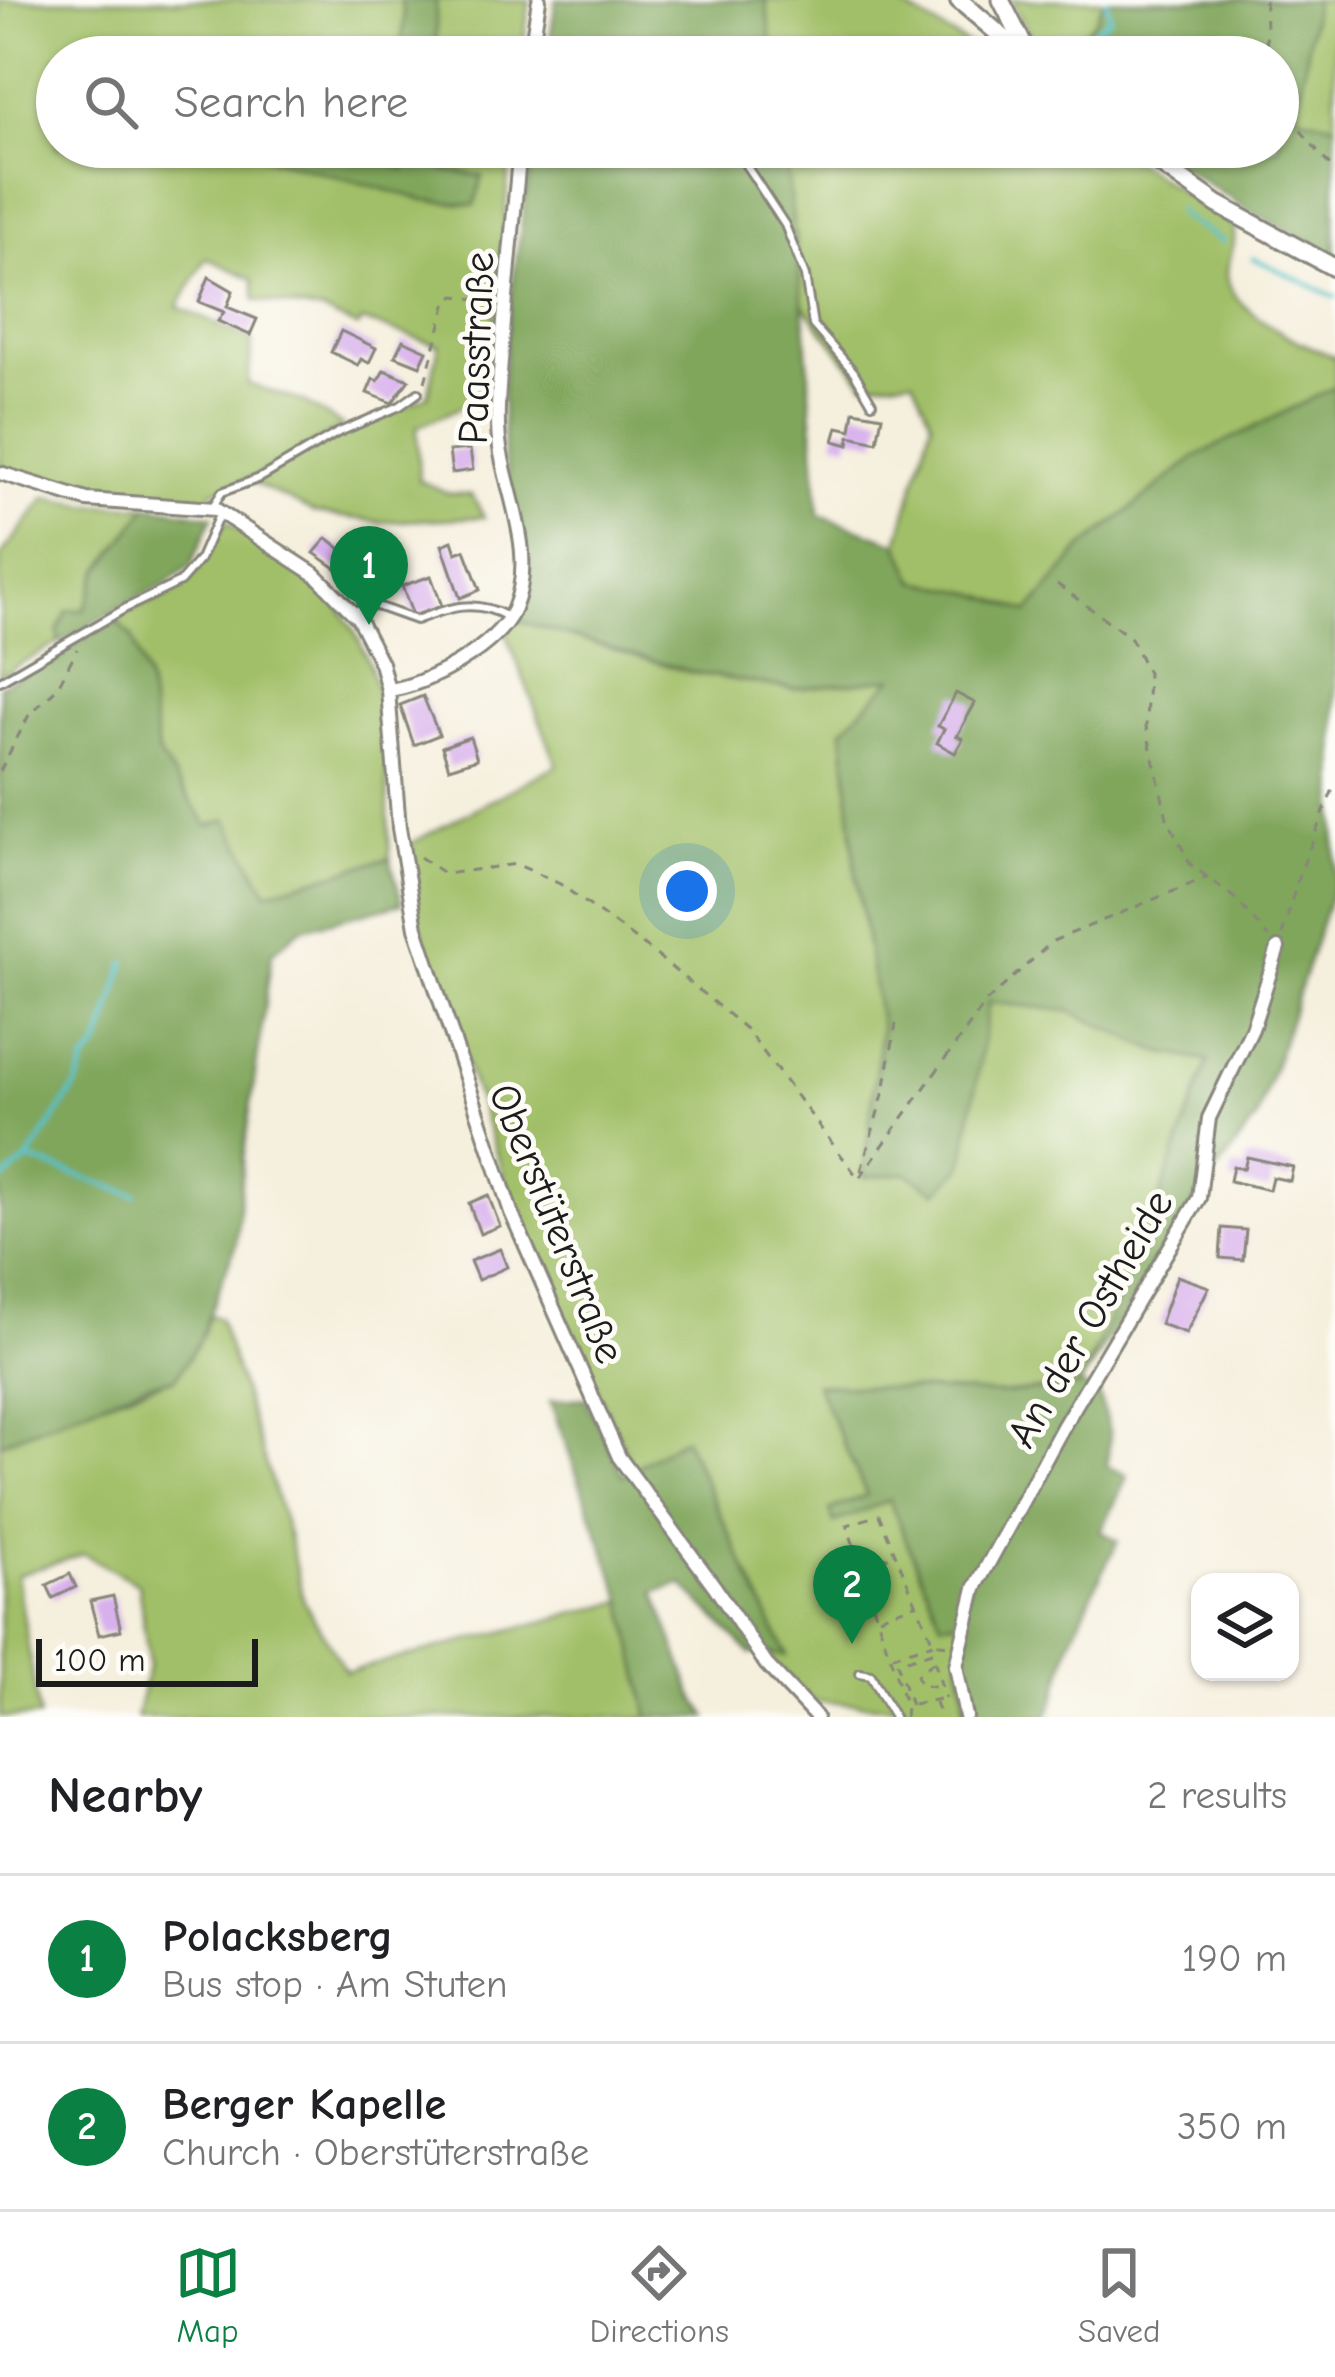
<!DOCTYPE html>
<meta charset="utf-8">
<style>
body{margin:0;font-family:"Comic Neue",sans-serif;background:#f6f6f6;color:#202124}
.controls{position:absolute;right:36px;bottom:36px;display:grid;overflow:hidden;border-radius:24px;box-shadow:0 3px 9px #0004}
.controls button{width:108px;height:108px;display:grid;place-items:center;padding:0;border:0;border-bottom:3px solid #e0e0e0;background:#fff;color:#202124;font:60px sans-serif}
.scale{position:absolute;left:36px;bottom:30px;width:222px;box-sizing:border-box;padding-left:12px;border:6px solid #1c1c1c;border-top:0;font-size:33px;line-height:42px;white-space:nowrap;color:#1c1c1c;-webkit-text-stroke:9px #fdfcf7;paint-order:stroke}
.you{position:absolute;left:687px;top:891px;width:42px;height:42px;margin:-30px;border:9px solid #fff;border-radius:50%;background:#1a73e8;box-shadow:0 0 0 18px #1a73e833}
.badge{display:grid;place-items:center;width:78px;height:78px;border-radius:50%;background:#0b8043;color:#fff;font-size:39px;font-weight:700}
.pin{position:absolute;translate:-50% -99px;filter:drop-shadow(0 3px 6px #0008)}
.pin::after{content:'';position:absolute;top:63px;width:42px;height:36px;background:inherit;clip-path:polygon(0 0,100% 0,50% 100%)}
.list{margin:0;padding:0;list-style:none}
h2{display:flex;justify-content:space-between;align-items:center;height:156px;margin:0;padding:0 48px;font-size:51px}
h2 small{font-size:39px;font-weight:400;color:#757577}
.list li{display:grid;grid-template-columns:78px 1fr auto;gap:36px;align-items:center;box-sizing:border-box;height:168px;padding:0 48px;border-top:3px solid #e0e0e0}
.list b{display:block;font-size:45px;white-space:nowrap}
.list p{margin:0;font-size:39px;white-space:nowrap;color:#757577}
.list em{font-size:39px;font-style:normal;color:#757577}
.icon{flex:none;width:66px;height:66px;fill:none;stroke:currentColor;stroke-width:2;stroke-linecap:round;stroke-linejoin:round}
.map{position:relative;flex:none;width:1335px;height:1717px;overflow:hidden}
.search{position:absolute;background:#fff;box-shadow:0 3px 9px #0004;left:36px;right:36px;top:36px;height:132px;display:flex;align-items:center;gap:30px;box-sizing:border-box;padding:0 42px;border-radius:66px;color:#757577;font-size:45px}
.sheet{height:492px;background:#fff}
nav{display:flex;justify-content:space-around;align-items:center;box-sizing:border-box;height:168px;border-top:3px solid #e0e0e0;background:#fff;font-size:33px;color:#757577}
nav a{display:grid;justify-items:center;gap:6px}
nav .on{color:#0b8043}
.map>svg:first-child{display:block}
</style>
<div class="map">
<svg width="1335" height="1717" viewBox="0 0 1335 1717">
<rect width="100%" height="100%" fill="#fdfcf7"/>
<filter id="ink" filterUnits="userSpaceOnUse"><feTurbulence type="fractalNoise" baseFrequency=".00833" numOctaves="2"/><feDisplacementMap in="SourceGraphic" scale="24" xChannelSelector="R" yChannelSelector="G"/><feConvolveMatrix kernelMatrix="1 2 1 2 8 2 1 2 1" color-interpolation-filters="sRGB"/></filter>
<filter id="wash" filterUnits="userSpaceOnUse"><feTurbulence type="fractalNoise" baseFrequency=".004" numOctaves="4" result="noise"/><feDisplacementMap in="SourceGraphic" scale="48" xChannelSelector="R" yChannelSelector="G"/><feGaussianBlur stdDeviation="2.7" result="paint"/><feColorMatrix in="noise" values="0 0 0 0 0 0 0 0 0 0 0 0 0 0 0 0 0 1.4 0 .05"/><feComposite in="paint" operator="in"/></filter>
<g filter="url(#wash)">
<rect width="100%" height="100%" fill="#f5efdd"/>
<path fill="#a1bf67" stroke="#5e6e42" stroke-width="3" d="M0 0H530L521 57H57V147H511L488 395 417 427 419 480 448 493 472 495 484 517 380 522 315 513 254 483 321 444 428 396 439 345 362 321 358 327 324 312 255 300 253 279 206 258 178 307 252 340 248 384 304 402 343 426 255 477 213 491 207 503 89 494 55 487 0 466Z
M766 0H892L989 57H773Z
M1011 0H1104L1096 20 1069 48 1072 57H1049L1032 40Z
M1314 0H1335V124L1297 116Z
M784 147H1114L1233 227C1238 243 1228 257 1227 273 1227 312 1304 345 1335 357V387L1195 457 1082 548 1029 612 978 594 915 581 898 543 932 421 913 379 864 383 802 304Z
M46 497 87 505 148 506 98 573 85 609 58 630 59 643 0 675V557Z
M226 521C254 540 286 557 312 579 396 652 384 757 390 858L267 892 227 820 208 826 158 754 148 683 132 637 117 621C131 606 150 604 168 595 198 581 210 548 226 521Z
M516 620 692 673 792 689 894 678 843 730 856 875 881 1029 864 1177 963 1166 988 1002 1070 1011 1159 1052 1208 1061 1144 1242 1079 1386 1002 1394 817 1385 867 1496 831 1510 834 1522 889 1500 941 1621 965 1619 964 1717H910L907 1707 810 1701 768 1655 786 1654 684 1438 634 1469 515 1209 420 928 408 845 557 765 506 633Z
M209 1315 219 1318 287 1531 304 1602 346 1672 623 1601 649 1717H136L149 1664 138 1584 84 1554 17 1575 39 1717H0V1443L105 1401 176 1378 199 1341Z"/>
<path fill="#80a65c" stroke="#4e613c" stroke-width="3" d="M401 0H436V57H400L404 19Z
M556 0H766L773 57H547Z
M1104 0H1315L1297 115 1335 124V255L1251 212 1151 147H1278V57H1072L1068 49 1096 20Z
M228 147H334L405 168 404 147H439L441 169 482 176 475 205 424 200Z
M533 147H784L805 322 819 515 898 543 915 581 978 594 1029 612 1082 548 1195 457 1335 387V881L1257 1118 1196 1199 1080 1385 1099 1395 1110 1435 1107 1466 1128 1476 1101 1531 1118 1541C1101 1575 1083 1609 1070 1645 1061 1668 1060 1697 1046 1717H969L959 1666 964 1620 941 1622 889 1500 834 1523 830 1510 867 1495 816 1384 1002 1394 1079 1386 1144 1242 1208 1061 1159 1052 1070 1011 989 1002 963 1166 937 1192 906 1173 863 1177 881 1029 856 875 843 729 893 678 793 689 692 672 516 620 530 570 504 459 502 390 508 315Z
M148 506 213 516 191 565 163 586 125 604 59 643 58 630 67 611 85 609 98 573Z
M117 621 132 637 148 683 158 754 208 826 227 819 267 892 390 858 402 903 300 929 272 953 243 1160 236 1244 199 1341 176 1378 146 1384 0 1443V686Z
M585 1398 623 1475 684 1438 786 1655 750 1653 682 1584 655 1592 693 1695 708 1717H649L623 1601 550 1401Z"/>
<g fill="none" stroke-linecap="round" stroke-linejoin="round">
<path stroke="#54c2c9" stroke-width="4.5" d="M1084 57C1082 38 1095 29 1110 18L1106 0
M1178 209 1181 216 1223 242
M1253 258 1335 297
M28 1159 78 1083 85 1062 99 1046 125 963
M0 1183 28 1159 136 1195"/>
</g>
<g id="blocks">
<path fill="#d8b0ed" d="M209 277 233 291 227 307 257 319 250 335 218 321 224 312 199 302Z
M341 331 376 348 369 363 361 359 358 365 331 352Z
M403 340 427 351 420 366 395 356Z
M384 370 409 380 392 403 367 393 373 379 378 381Z
M854 411 882 416 877 442 850 436 849 445 834 441 838 427 851 430Z
M470 449 473 470 452 473 449 451Z
M327 538 359 563 347 576 314 553Z
M452 541 456 553 465 550 480 590 460 598 442 545Z
M431 576 442 606 413 616 402 586Z
M956 693 975 703 957 736 963 739 955 753 937 743 944 729 938 726Z
M423 696 439 735 414 745 400 705Z
M470 737 477 759 449 768 442 747Z
M1247 1157 1293 1167 1290 1181 1272 1177 1269 1190 1230 1181 1233 1166 1244 1169Z
M488 1195 500 1226 480 1234 469 1203Z
M1222 1228 1246 1230 1243 1260 1220 1258Z
M500 1249 507 1267 478 1280 470 1261Z
M1177 1276 1209 1287 1186 1333 1160 1324Z
M70 1574 76 1587 53 1598 47 1585Z
M113 1596 121 1630 99 1635 90 1601Z"/>
</g>
</g>
<g filter="url(#ink)">
<use href="#blocks" fill-opacity="0" stroke="#88867c" stroke-width="3"/>
<g fill="none" stroke-linecap="round" stroke-linejoin="round">
<g stroke="#88867c" stroke-width="12">
<path id="service" d="M734 147 785 225 805 276 813 325 854 372 872 403
M213 506 222 492 260 478 337 433 400 406 418 393
M355 611 371 604 416 620C448 608 473 598 506 616
M0 681 126 608 180 582 200 559 219 515
M860 1673 871 1675 894 1717"/>
</g>
<g stroke="#88867c" stroke-width="18">
<path id="minor" d="M530 57 539 0
M0 473 87 500 215 509 316 575 358 618 381 663 388 690 399 828 416 928 511 1212 619 1457 715 1587 766 1664 816 1717
M388 690C427 686 498 646 514 609 536 555 509 501 500 448 495 415 500 380 502 347 507 280 514 214 520 147
M966 1717 956 1666 975 1588 1064 1425 1199 1198 1209 1118 1252 1029 1278 948"/>
</g>
<g stroke="#88867c" stroke-width="21">
<path id="tertiary" d="M1001 0 1030 57"/>
</g>
<g stroke="#88867c" stroke-width="22">
<path id="secondary" d="M959 0 1026 57
M1136 147 1217 204 1335 268"/>
</g>
<path stroke="#88867c" stroke-width="3" stroke-dasharray="9 9" stroke-linecap="butt" d="M1265 0 1267 57
M1278 103 1335 172
M425 382 447 302 455 296 490 301
M1057 584 1131 638 1148 673 1146 727 1167 818 1190 864 1236 899 1269 938
M0 771 29 715 57 688 77 649
M420 857 445 874 516 864 560 884 649 949 746 1029 859 1179
M1282 935 1299 875 1335 784
M861 1171 884 1091 896 1024
M860 1177 987 1001 1053 941 1208 877
M863 1565 894 1555
M879 1617 915 1604
M892 1656 933 1643
M933 1662 917 1675 920 1684 940 1687
M935 1702 940 1717
M913 1704 945 1698
M911 1705 897 1663 932 1652 945 1698
M905 1717 906 1706 847 1525 879 1515 933 1643 947 1645"/>
<use href="#service" stroke="#fff" stroke-width="6"/>
<use href="#minor" stroke="#fff" stroke-width="12"/>
<use href="#tertiary" stroke="#fff" stroke-width="15"/>
<use href="#secondary" stroke="#fff" stroke-width="16"/>
</g>
</g>
<g text-anchor="middle" stroke-width="10" stroke-linejoin="round" paint-order="stroke">
<g font-size="42" fill="#1c1c1c" stroke="#fdfcf7">
<text transform="translate(475 348) rotate(-88)" y="15">Paasstraße</text>
<text transform="translate(558 1223) rotate(68)" y="15">Oberstüterstraße</text>
<text transform="translate(1089 1318) rotate(-60)" y="15">An der Ostheide</text>
</g>
</g>
</svg>
<div class="controls">
<button><svg class="icon" aria-label="layers" viewBox="0 0 24 24"><path d="M12 4l9 5-9 5-9-5zM3 14l9 5 9-5"/></svg></button>
</div>
<div class="scale">100 m</div>
<div class="you"></div>
<div class="pin badge" style="left:369px;top:625px">1</div>
<div class="pin badge" style="left:852px;top:1644px">2</div>
<div class="search"><svg class="icon" aria-label="search" viewBox="0 0 24 24"><circle cx="10" cy="10" r="6"/><path d="M15 15l6 6"/></svg>Search here</div>
</div>
<section class="sheet">
<h2>Nearby<small>2 results</small></h2>
<ul class="list">
<li><span class="badge">1</span><div><b>Polacksberg</b><p>Bus stop · Am Stuten</p></div><em>190 m</em></li>
<li><span class="badge">2</span><div><b>Berger Kapelle</b><p>Church · Oberstüterstraße</p></div><em>350 m</em></li>
</ul>
</section>
<nav>
<a class="on"><svg class="icon" aria-label="map" viewBox="0 0 24 24"><path d="M3 6l6-2 6 2 6-2v14l-6 2-6-2-6 2zM9 4v14M15 6v14"/></svg>Map</a>
<a><svg class="icon" aria-label="directions" viewBox="0 0 24 24"><path d="M12 3l9 9-9 9-9-9zM9 14v-3h6M13 9l2 2-2 2"/></svg>Directions</a>
<a><svg class="icon" aria-label="saved" viewBox="0 0 24 24"><path d="M7 4h10v16l-5-4-5 4z"/></svg>Saved</a>
</nav>
